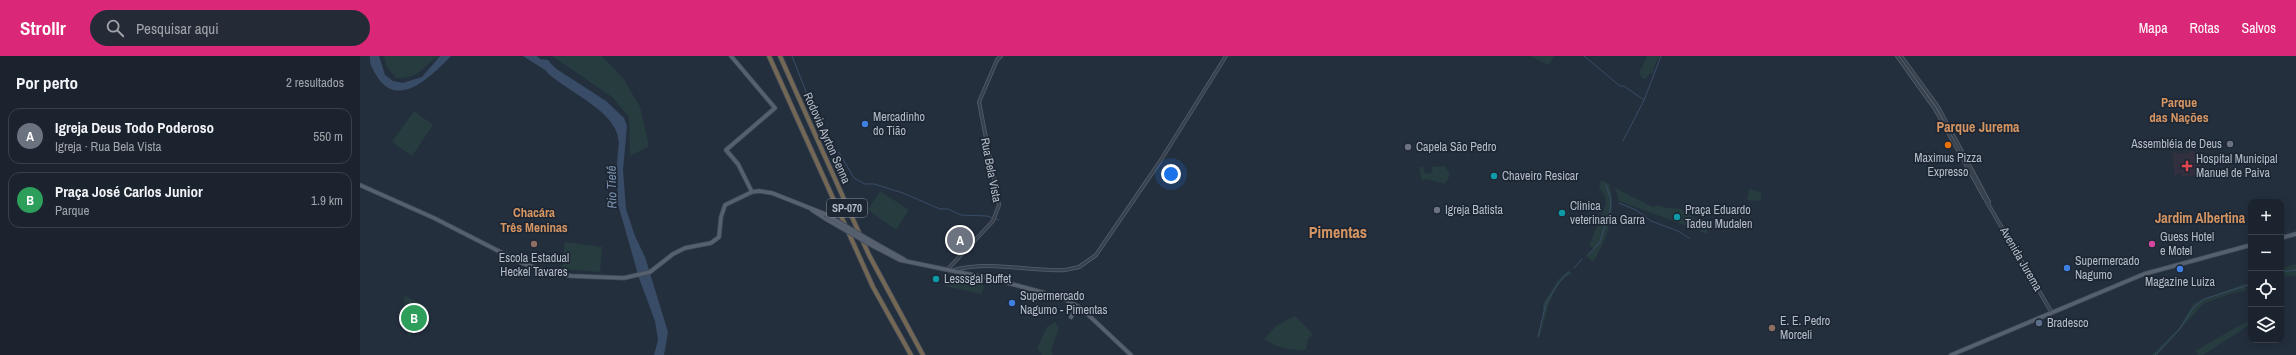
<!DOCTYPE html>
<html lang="pt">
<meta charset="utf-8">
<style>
body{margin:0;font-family:"Archivo Narrow",sans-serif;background:#242b36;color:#f1f3f6}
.controls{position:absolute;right:12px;bottom:12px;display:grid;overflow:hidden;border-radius:8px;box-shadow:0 2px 10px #0003}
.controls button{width:36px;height:36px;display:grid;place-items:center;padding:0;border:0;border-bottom:1px solid #39404a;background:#1b232e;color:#f1f3f6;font:20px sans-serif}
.you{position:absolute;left:811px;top:118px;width:14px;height:14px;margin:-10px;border:3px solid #fff;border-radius:50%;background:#1a73e8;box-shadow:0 0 0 6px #1a73e833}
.badge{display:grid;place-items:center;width:26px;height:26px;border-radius:50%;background:#db2777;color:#fff;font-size:13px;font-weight:700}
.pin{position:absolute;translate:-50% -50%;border:2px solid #fff;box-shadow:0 1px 4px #0006}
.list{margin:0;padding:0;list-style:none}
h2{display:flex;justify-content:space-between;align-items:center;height:52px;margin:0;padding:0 16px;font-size:17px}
h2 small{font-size:13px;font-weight:400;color:#a0a4aa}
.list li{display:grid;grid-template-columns:26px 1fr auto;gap:12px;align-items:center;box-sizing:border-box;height:56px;margin:0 8px 8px;padding:0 8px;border:1px solid #39404a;border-radius:12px}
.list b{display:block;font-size:15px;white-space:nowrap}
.list p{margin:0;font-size:13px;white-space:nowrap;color:#a0a4aa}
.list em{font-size:13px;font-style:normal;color:#a0a4aa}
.icon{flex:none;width:22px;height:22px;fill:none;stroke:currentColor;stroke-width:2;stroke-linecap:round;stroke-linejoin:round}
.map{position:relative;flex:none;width:1936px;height:299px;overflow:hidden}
header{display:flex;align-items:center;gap:24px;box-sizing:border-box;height:56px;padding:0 20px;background:#db2777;color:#fff}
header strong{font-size:19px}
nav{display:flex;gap:22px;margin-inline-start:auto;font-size:14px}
.search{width:280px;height:36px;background:#242b36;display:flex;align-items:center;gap:10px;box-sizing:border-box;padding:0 14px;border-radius:22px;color:#a0a4aa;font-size:15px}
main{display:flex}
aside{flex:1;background:#1b232e}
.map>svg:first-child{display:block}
</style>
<header>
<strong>Strollr</strong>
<div class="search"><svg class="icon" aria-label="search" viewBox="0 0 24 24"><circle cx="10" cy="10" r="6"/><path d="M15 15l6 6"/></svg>Pesquisar aqui</div>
<nav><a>Mapa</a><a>Rotas</a><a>Salvos</a></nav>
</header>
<main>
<aside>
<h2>Por perto<small>2 resultados</small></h2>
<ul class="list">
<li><span class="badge" style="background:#6b7280">A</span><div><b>Igreja Deus Todo Poderoso</b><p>Igreja · Rua Bela Vista</p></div><em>550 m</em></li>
<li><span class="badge" style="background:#2e9e5b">B</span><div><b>Praça José Carlos Junior</b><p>Parque</p></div><em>1.9 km</em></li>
</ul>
</aside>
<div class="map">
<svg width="1936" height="299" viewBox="0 0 1936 299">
<rect width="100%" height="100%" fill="#242f3e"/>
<path fill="#32303f" d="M1829 95H1835L1836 101H1839L1841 118 1821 121V117L1817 118 1815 121 1812 97H1820L1821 98 1829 97Z"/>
<path fill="#263c3f" d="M24 0H79C62 10 60 23 36 22L27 11Z
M192 0H242L263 22 280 51 289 90 270 100 269 61 252 41Z
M1169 0H1194L1189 9Z
M1287 0H1300L1295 8 1293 17H1290L1286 23 1282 22 1279 17Z
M54 55 73 69 52 100 32 86Z
M1085 110 1090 119 1085 128 1066 123 1062 125 1059 111H1063L1065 118 1073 116 1071 111Z
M1241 124 1249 128C1258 155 1247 183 1233 206L1226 200 1234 192 1229 190 1246 148 1245 141 1239 131Z
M1255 132 1293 151 1297 149 1306 152 1321 153 1346 169 1348 178 1259 145Z
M1389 133 1401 136V145L1387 144Z
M520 135 549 154 536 174 508 154Z
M205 186 242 191 240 216 202 213Z
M1936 208V220L1921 221V212Z
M1208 215 1213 218C1190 222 1186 266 1179 282L1178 276 1183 265V248L1198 224Z
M591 220 621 224 624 232 621 238 585 230 584 227Z
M1884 228 1887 233 1884 235 1876 236 1844 247 1797 299H1792L1819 272 1834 247Z
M44 239 68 252 49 282 46 272Z
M935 260 953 278 948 283 946 294C932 295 914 291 904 283L917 269Z
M1891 263V268L1843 299H1838L1835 295Z
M695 266 699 272 691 294 693 299H682L677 292 687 271Z"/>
<path fill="#394c67" d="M10 0H19L25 19 33 25 43 27 62 21 80 0H91C74 17 40 54 18 22 14 15 9 9 10 0Z
M163 0H177L180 3 188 4 195 12 246 45 264 62 267 70 263 114 266 153 275 180 285 201 308 276 304 299H294L298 284 295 265 279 222 258 148 257 108 260 73 247 56 236 51 234 45Z"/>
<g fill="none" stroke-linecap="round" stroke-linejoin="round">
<path stroke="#394c67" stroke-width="1" d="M432 0 458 66 473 92 480 98 494 122 505 128H514L543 137 580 153H588L601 159 627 160 639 164
M1224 0 1260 30H1264L1284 44
M1263 85 1284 44 1301 0
M1259 147 1276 154 1291 165 1318 175 1329 182
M1228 199 1240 186 1250 154 1251 144 1246 129
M1214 212 1222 203
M1921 216 1936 214
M1178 281 1186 247 1200 225 1209 216
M1795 299 1819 274 1833 252 1844 243 1891 228"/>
<path stroke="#394c67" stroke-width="5" d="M189 15C209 34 260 54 261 85"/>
<g stroke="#565f6c" stroke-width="4">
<path id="minor" d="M1537 0 1575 53 1624 141 1692 257
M1541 0 1578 51 1629 146
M587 214 633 165 639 149 619 46 637 4 641 0
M594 214C631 204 668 216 705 214L719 211 736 199 799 107 866 0"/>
</g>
<g stroke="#414a57" stroke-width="5">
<path id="major" d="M371 0 415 52 366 94 378 108 392 136
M0 129 74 162 162 207 191 217 212 220 264 222 290 216 313 198 325 192 351 187 359 181 361 161 365 149 392 136 399 135 412 137 465 158
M452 154 466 163
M1921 182 1936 178
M513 186 545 204
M513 190 540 204 637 224 703 242 722 253 771 299
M711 261 715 255 722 253
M1591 299 1784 218 1891 189"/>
</g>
<g stroke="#434c59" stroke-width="5.5">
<path id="highway" d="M409 0 513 231 551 299
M420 0 509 199 563 299"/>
</g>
<use href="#minor" stroke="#38414e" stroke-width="2.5"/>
<use href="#major" stroke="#56606e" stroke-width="3.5"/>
<use href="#highway" stroke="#746855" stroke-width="4"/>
<g stroke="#414a57" stroke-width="5" stroke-linecap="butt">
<path id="major-bridge" d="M465 158 513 186
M466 163 513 190"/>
</g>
<use href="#major-bridge" stroke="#56606e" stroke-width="3.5"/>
</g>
<g fill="#3f7fe0" stroke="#1d2633" stroke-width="1.5">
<circle cx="505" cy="68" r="4"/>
<circle cx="1707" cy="212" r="4"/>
<circle cx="1820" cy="213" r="4"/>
<circle cx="652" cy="247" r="4"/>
</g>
<g fill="#6b7280" stroke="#1d2633" stroke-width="1.5">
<circle cx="1870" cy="88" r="4"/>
<circle cx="1048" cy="91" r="4"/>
<circle cx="1077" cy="154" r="4"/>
</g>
<circle fill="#e8710a" stroke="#1d2633" stroke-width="1.5" cx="1588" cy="89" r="4"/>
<path fill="#e0444e" stroke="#1d2633" stroke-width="1.5" d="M1825 104h4v4h4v4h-4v4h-4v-4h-4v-4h4z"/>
<g fill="#0f9aa8" stroke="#1d2633" stroke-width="1.5">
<circle cx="1134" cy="120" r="4"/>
<circle cx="1202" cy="157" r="4"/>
<circle cx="1317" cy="161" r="4"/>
<circle cx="576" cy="223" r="4"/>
</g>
<g fill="#8d6e63" stroke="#1d2633" stroke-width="1.5">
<circle cx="174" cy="188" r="4"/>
<circle cx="1412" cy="272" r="4"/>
</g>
<circle fill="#d1479c" stroke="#1d2633" stroke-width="1.5" cx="1792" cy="188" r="4"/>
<circle fill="#5c6f8a" stroke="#1d2633" stroke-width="1.5" cx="1679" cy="267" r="4"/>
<g text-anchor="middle" stroke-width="3.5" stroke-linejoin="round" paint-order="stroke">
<rect fill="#1d2633" stroke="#878f9c" stroke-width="1" x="467" y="143" width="40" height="18" rx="3"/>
<g font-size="11" font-weight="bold" fill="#b4bcc9">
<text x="487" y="156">SP-070</text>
</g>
<g font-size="12" fill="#b4bcc9" stroke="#1d2633" text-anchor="start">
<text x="513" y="65">Mercadinho<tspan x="513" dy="14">do Tião</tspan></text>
<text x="1862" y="92" text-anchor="end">Assembléia de Deus</text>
<text x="1056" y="95">Capela São Pedro</text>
<text x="1588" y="106" text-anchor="middle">Maximus Pizza<tspan x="1588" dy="14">Expresso</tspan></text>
<text x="1836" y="107">Hospital Municipal<tspan x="1836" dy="14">Manuel de Paiva</tspan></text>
<text x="1142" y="124">Chaveiro Resicar</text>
<text x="1210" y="154">Clinica<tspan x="1210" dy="14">veterinaria Garra</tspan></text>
<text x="1085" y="158">Igreja Batista</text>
<text x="1325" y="158">Praça Eduardo<tspan x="1325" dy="14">Tadeu Mudalen</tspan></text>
<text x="1800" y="185">Guess Hotel<tspan x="1800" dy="14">e Motel</tspan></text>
<text x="174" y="206" text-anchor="middle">Escola Estadual<tspan x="174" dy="14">Heckel Tavares</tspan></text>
<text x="1715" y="209">Supermercado<tspan x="1715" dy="14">Nagumo</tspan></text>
<text x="584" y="227">Lesssgal Buffet</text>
<text x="1820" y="230" text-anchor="middle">Magazine Luiza</text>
<text x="660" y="244">Supermercado<tspan x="660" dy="14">Nagumo - Pimentas</tspan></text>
<text x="1420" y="269">E. E. Pedro<tspan x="1420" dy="14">Morceli</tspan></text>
<text x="1687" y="271">Bradesco</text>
</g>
<g font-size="12" fill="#b4bcc9" stroke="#1d2633">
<text transform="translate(467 82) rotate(66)" y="4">Rodovia Ayrton Senna</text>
<text transform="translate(631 114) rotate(79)" y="4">Rua Bela Vista</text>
<text transform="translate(1661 203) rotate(60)" y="4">Avenida Jurema</text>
</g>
<g font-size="13" font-weight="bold" fill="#d59563" stroke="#1d2633">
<text x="1819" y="51">Parque<tspan x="1819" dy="15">das Nações</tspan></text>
<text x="174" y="161">Chacára<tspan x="174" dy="15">Três Meninas</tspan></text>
</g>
<g font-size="13" font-style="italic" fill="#7c92b1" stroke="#1d2633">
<text transform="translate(251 131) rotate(-91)" y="5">Rio Tietê</text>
</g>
<g font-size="14" font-weight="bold" fill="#d59563" stroke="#1d2633">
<text x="1618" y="76">Parque Jurema</text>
<text x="1840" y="167">Jardim Albertina</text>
</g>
<g font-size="16" font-weight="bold" fill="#d59563" stroke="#1d2633">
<text x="978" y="182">Pimentas</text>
</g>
</g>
</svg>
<div class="controls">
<button>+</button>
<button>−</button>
<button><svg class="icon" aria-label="locate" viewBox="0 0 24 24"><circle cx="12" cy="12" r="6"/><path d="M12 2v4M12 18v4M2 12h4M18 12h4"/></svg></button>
<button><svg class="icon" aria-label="layers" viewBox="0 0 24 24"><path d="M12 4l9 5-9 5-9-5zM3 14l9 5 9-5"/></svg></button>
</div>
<div class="you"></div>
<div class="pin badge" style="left:600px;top:184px;background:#6b7280">A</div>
<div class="pin badge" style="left:54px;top:262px;background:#2e9e5b">B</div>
</div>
</main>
